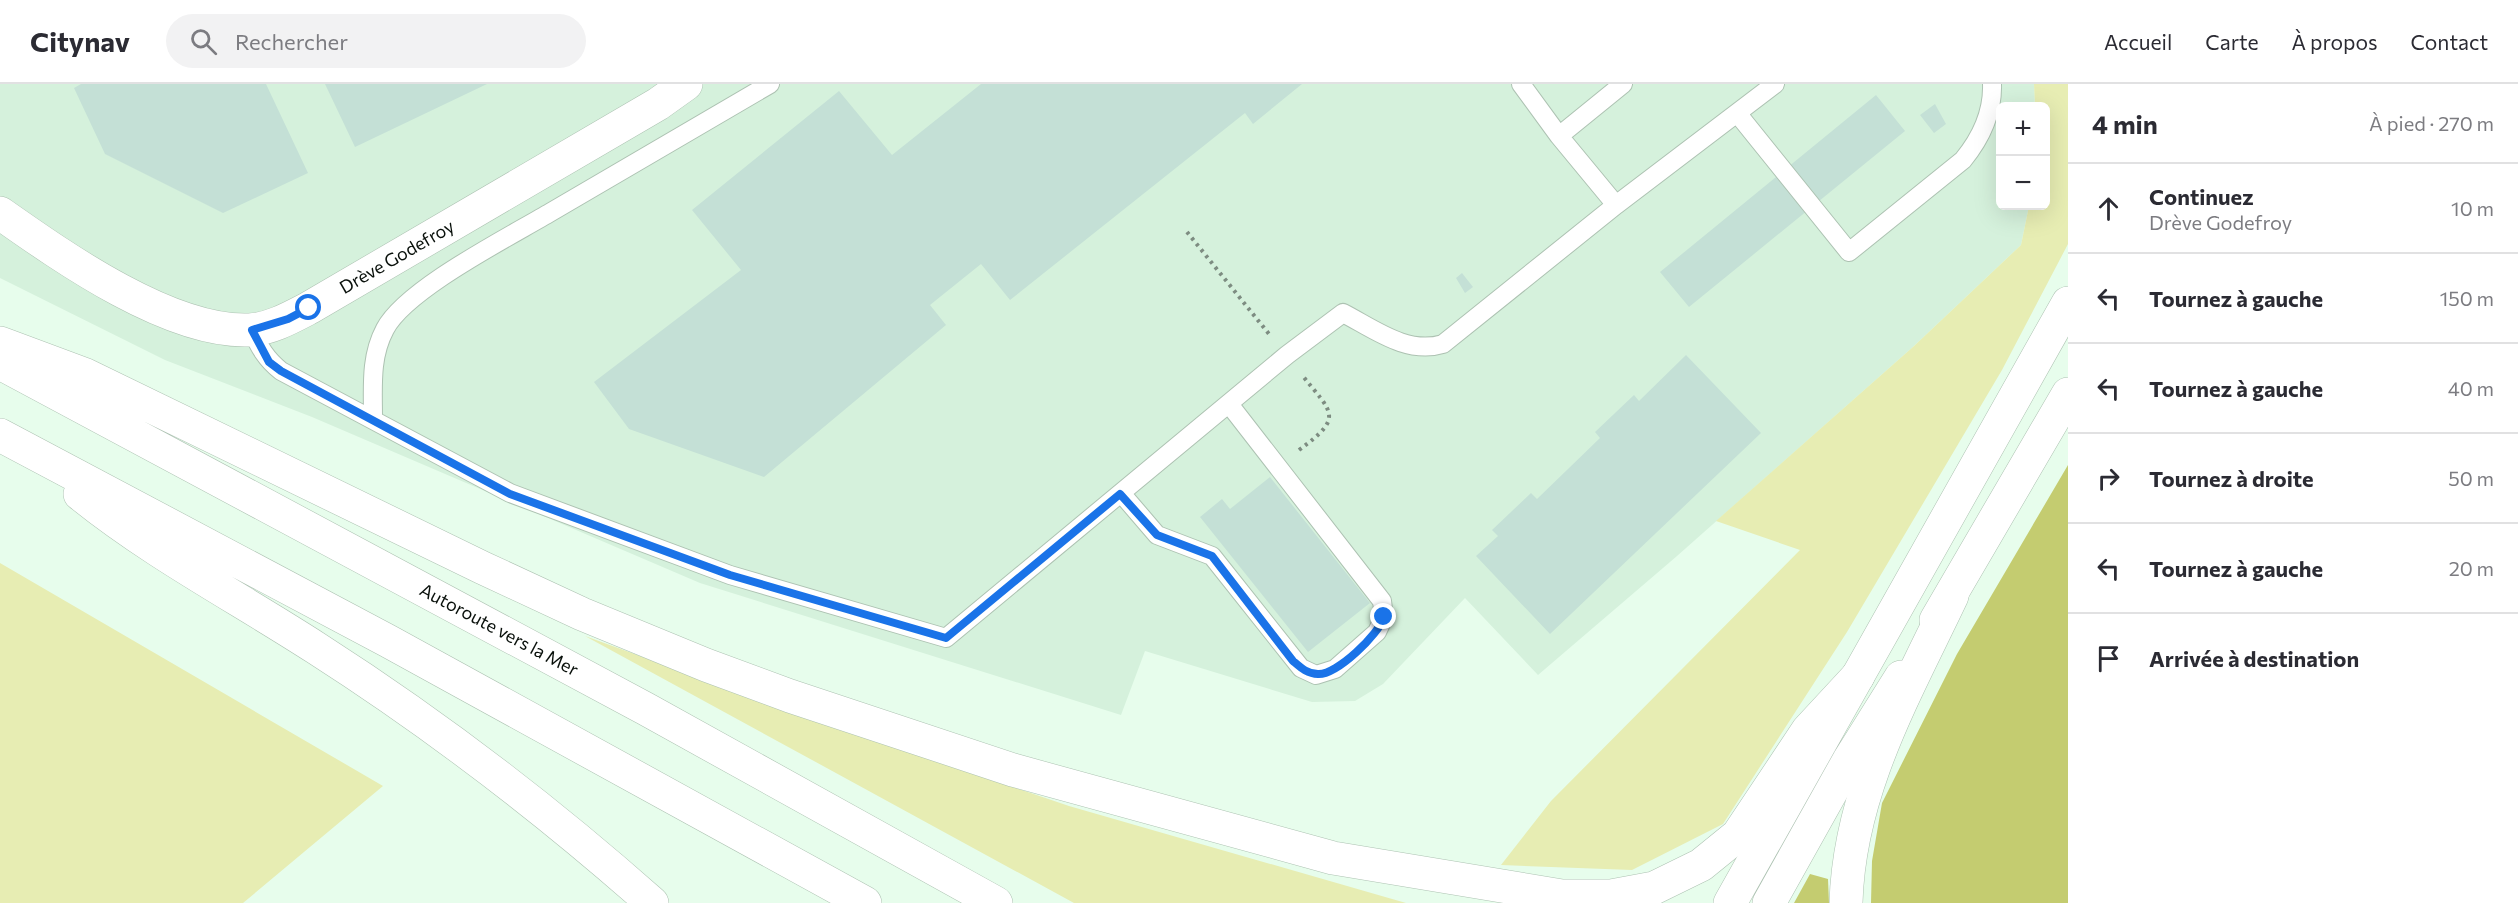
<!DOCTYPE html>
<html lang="fr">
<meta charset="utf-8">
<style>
body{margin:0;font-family:Commissioner,sans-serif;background:#f2f2f3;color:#2b2b33}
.controls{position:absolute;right:18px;top:18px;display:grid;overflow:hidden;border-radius:9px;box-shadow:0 6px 24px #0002}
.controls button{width:54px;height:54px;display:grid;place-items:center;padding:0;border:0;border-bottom:2px solid #e1e1e2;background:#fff;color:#2b2b33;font:30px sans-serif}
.stop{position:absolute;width:18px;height:18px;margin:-14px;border:4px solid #1a73e8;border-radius:50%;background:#fff}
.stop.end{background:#1a73e8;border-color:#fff;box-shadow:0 2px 6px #0008}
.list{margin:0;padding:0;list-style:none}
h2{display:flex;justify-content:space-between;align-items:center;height:78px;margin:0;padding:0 24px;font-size:26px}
h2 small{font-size:20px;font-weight:400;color:#7c7c81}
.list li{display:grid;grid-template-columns:39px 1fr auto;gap:18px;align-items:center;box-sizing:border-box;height:90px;padding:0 24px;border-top:2px solid #e1e1e2}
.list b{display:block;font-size:22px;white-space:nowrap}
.list p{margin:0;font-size:20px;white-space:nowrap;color:#7c7c81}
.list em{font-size:20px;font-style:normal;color:#7c7c81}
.icon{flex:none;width:33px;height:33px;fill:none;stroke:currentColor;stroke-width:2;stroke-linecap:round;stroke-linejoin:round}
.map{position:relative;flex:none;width:2068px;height:819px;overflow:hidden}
header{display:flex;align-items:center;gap:36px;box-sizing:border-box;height:84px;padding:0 30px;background:#fff;border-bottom:2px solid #e1e1e2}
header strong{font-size:28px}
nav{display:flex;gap:33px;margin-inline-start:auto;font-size:21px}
.search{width:420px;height:54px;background:#f2f2f3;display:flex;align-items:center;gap:15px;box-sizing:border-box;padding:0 21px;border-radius:33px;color:#7c7c81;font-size:22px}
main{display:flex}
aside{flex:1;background:#fff}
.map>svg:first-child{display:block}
</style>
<header>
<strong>Citynav</strong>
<div class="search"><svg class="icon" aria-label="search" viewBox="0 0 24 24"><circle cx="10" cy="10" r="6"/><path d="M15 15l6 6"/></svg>Rechercher</div>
<nav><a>Accueil</a><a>Carte</a><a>À propos</a><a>Contact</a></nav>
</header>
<main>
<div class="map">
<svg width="2068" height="819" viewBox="0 0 2068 819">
<rect width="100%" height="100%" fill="#e7fdec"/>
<path fill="#d5f1dc" d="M0 0H2034L2035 22H2000V122H2029L2021 161 1914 262 1677 472 1538 591 1465 514 1383 600 1355 617 1312 618 1145 567 1121 631 700 499 312 333 165 276 0 194Z"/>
<path fill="#e7edb3" d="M2034 0H2068V160L2002 286 1847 548 1723 740 1632 786 1501 781 1551 717 1800 466 1716 437 1914 262 2021 161 2029 122H2046V22H2035Z
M0 479 383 702 243 819H0Z
M585 552 797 629 1069 722 1406 819H1074Z"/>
<path fill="#c4cc70" d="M2068 381V819H1871L1872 777 1882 719 1957 570Z
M1810 790 1828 795 1829 819H1794Z"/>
<path fill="#c4e0d6" d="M81 0H266L308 89 223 129 105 70 74 4Z
M325 0H487L355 63Z
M981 0H1302L1253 40 1245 29 1010 216 981 180 930 221 946 241 764 393 629 345 594 298 741 186 692 126 839 7 892 71Z
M1876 11 1905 47 1689 223 1660 188Z
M1935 20 1946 40 1934 49 1920 31Z
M1462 189 1473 203 1465 209 1456 194Z
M1686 271 1761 349 1550 550 1476 472 1498 452 1492 446 1531 409 1537 415 1600 354 1595 348 1634 311 1639 317Z
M1270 393 1370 519 1308 568 1200 433 1222 415 1230 425Z"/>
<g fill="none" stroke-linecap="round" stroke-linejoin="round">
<g stroke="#adc2b2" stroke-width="20">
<path id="lane" d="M1521 0 1559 52 1616 121
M1737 29 1849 168 1963 76C1981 54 1993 29 1992 0
M1559 52 1623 0
M252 246C259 263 266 275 281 287L510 409 730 491 946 554 1287 271 1343 229C1374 245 1407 271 1443 260L1616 121 1775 0
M373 334C373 303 370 273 385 245 406 205 509 153 551 128 624 86 697 43 770 0
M1121 409 1157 451 1212 472 1301 584 1316 591 1335 585 1377 548 1384 533 1382 517 1229 320"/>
</g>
<g stroke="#adc2b2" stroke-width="34">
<path id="street" d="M0 129C64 174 170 249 249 246 270 245 290 234 309 224L658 20 686 0"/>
</g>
<g stroke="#adc2b2" stroke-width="34">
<path id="primary" d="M1936 536 2068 310
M1730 819 2068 219
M1769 819 1849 676 1901 593"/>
</g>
<g stroke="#adc2b2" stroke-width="34">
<path id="highway" d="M0 259 86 291 483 484 582 530 706 581 790 612 1013 686 1333 774 1562 812H1611L1654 804 1701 781 1738 751 1808 646 1858 592
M0 279 646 625 996 819
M0 351 388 557 865 819
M80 410C153 469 237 513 316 564 433 639 547 726 652 819
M1846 819C1849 707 1905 611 1952 512"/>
</g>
<path stroke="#7d8c81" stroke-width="4" stroke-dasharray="3 4.5" stroke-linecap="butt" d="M1187 148 1269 250
M1299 366C1344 333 1333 330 1302 291"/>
<use href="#lane" stroke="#fff" stroke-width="18"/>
<use href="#street" stroke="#fff" stroke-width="33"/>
<use href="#primary" stroke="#fff" stroke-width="33"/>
<use href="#highway" stroke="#fff" stroke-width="33"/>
</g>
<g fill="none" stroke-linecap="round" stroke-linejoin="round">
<path stroke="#1a73e8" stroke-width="8" d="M309 224 288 235 252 246 269 278 281 287 510 410 730 491 946 554 1120 410 1157 451 1212 472 1293 577C1300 583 1307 590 1318 590 1337 591 1379 550 1384 533"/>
</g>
<g text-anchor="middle" stroke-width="5" stroke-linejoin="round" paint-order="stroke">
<g font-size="18" fill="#09100b" stroke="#fff">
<text transform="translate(397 173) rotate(-30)" y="6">Drève Godefroy</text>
<text transform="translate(499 546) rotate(28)" y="6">Autoroute vers la Mer</text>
</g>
</g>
</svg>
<div class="controls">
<button>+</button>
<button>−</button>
</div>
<div class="stop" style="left:309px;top:224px"></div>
<div class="stop end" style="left:1384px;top:533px"></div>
</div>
<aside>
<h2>4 min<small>À pied · 270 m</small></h2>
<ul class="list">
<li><svg class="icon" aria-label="ahead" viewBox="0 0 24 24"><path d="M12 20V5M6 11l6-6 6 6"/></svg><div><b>Continuez</b><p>Drève Godefroy</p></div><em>10 m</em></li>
<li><svg class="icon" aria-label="left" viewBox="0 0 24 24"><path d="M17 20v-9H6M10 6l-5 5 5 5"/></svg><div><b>Tournez à gauche</b></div><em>150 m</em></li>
<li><svg class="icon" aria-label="left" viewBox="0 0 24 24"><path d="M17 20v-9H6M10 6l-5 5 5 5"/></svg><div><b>Tournez à gauche</b></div><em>40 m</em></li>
<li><svg class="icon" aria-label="right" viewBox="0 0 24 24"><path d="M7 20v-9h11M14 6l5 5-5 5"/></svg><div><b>Tournez à droite</b></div><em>50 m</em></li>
<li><svg class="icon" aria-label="left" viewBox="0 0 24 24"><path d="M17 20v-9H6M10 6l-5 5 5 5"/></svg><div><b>Tournez à gauche</b></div><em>20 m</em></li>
<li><svg class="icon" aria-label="arrive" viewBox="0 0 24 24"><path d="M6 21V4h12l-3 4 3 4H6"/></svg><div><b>Arrivée à destination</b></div></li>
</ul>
</aside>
</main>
